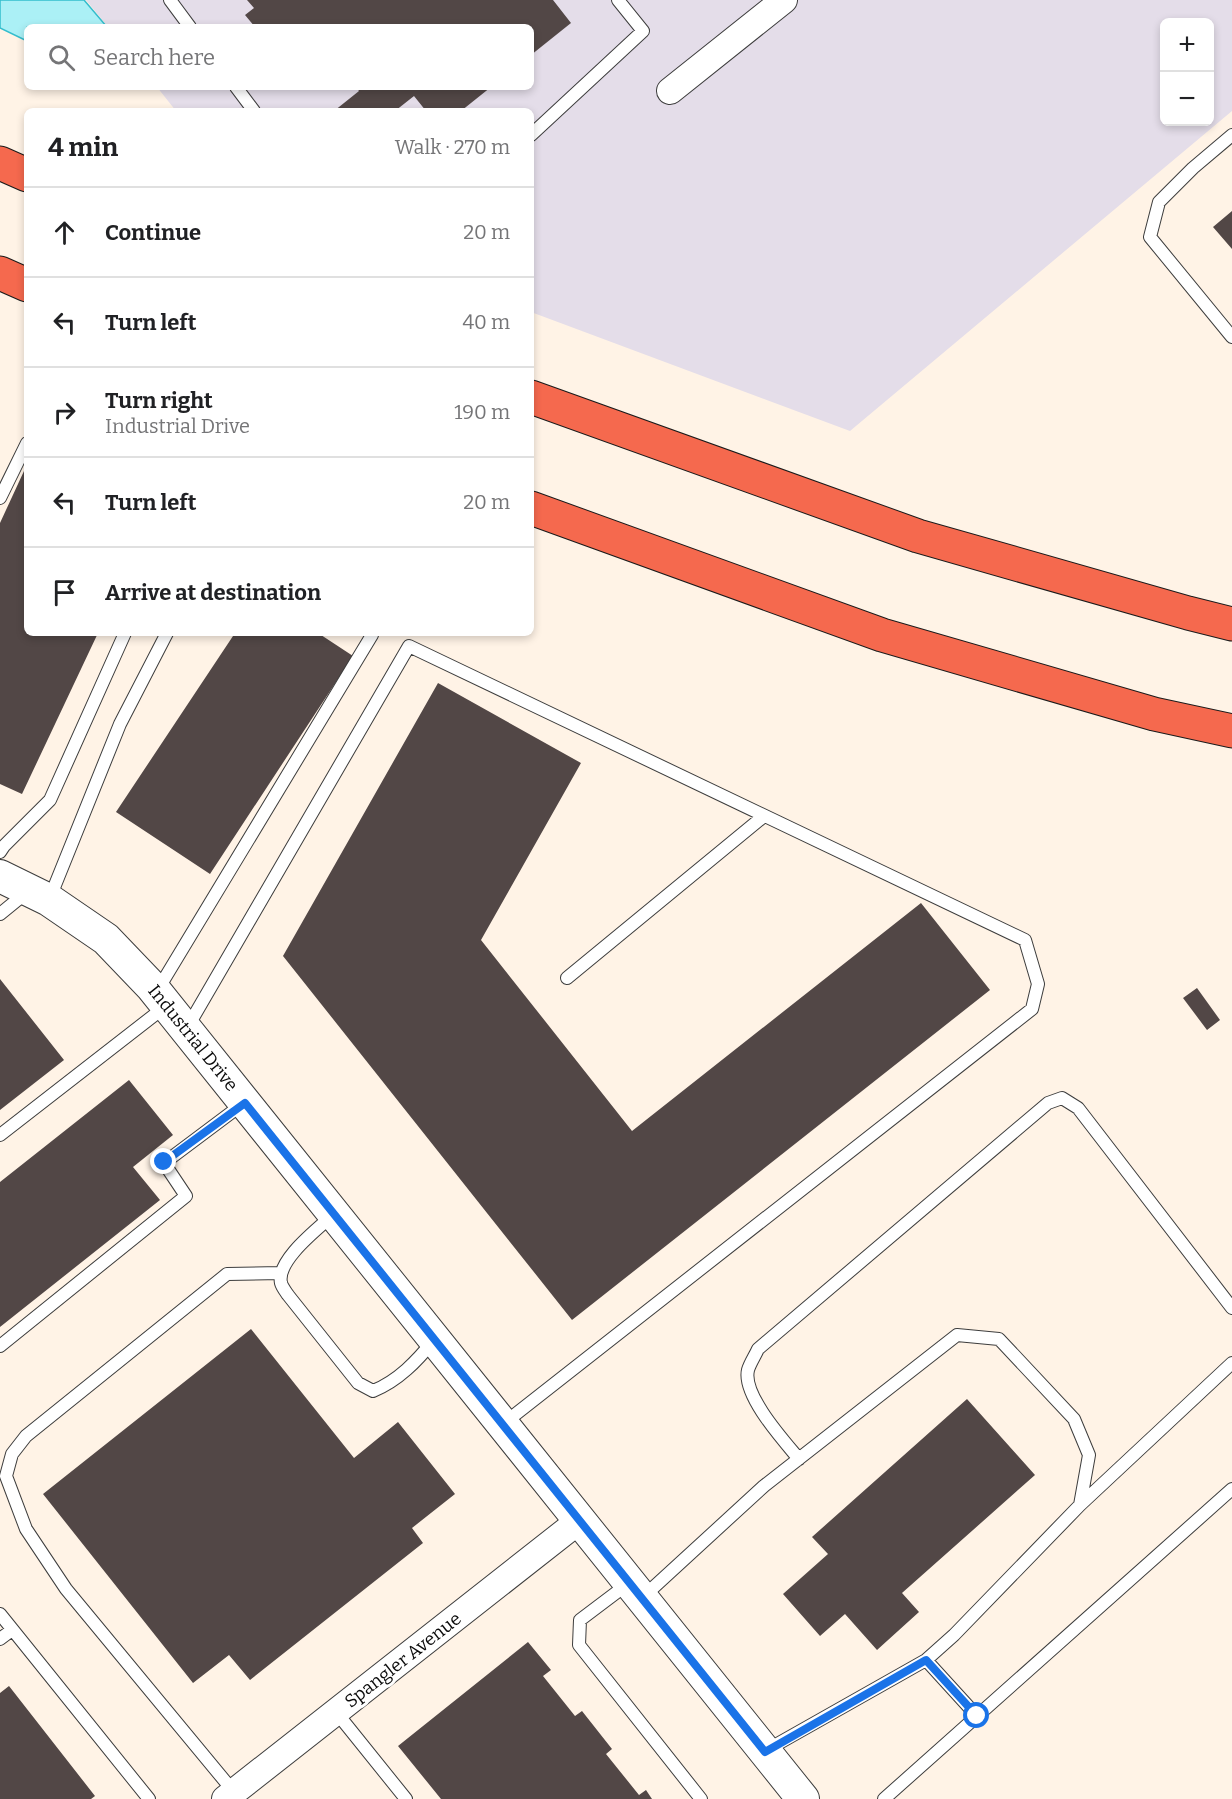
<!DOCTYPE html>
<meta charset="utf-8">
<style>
body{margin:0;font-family:Bitter,serif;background:#f6f6f6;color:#202124}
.controls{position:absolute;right:18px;top:18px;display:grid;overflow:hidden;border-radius:9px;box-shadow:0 3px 9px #0003}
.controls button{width:54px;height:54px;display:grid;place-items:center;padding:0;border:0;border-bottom:2px solid #e0e0e0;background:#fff;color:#202124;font:30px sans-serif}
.stop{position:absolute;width:18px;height:18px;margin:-14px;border:4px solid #1a73e8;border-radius:50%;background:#fff}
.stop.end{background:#1a73e8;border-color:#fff;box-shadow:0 2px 6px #0008}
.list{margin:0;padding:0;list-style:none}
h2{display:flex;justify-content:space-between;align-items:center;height:78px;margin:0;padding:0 24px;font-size:26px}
h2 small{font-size:20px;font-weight:400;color:#757577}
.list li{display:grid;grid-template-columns:39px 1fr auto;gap:18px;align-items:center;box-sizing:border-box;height:90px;padding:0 24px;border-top:2px solid #e0e0e0}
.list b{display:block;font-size:22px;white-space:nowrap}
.list p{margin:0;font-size:20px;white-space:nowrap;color:#757577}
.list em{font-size:20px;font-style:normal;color:#757577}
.icon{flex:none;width:33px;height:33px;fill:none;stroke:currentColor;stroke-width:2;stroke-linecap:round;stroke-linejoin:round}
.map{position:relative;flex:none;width:1232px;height:1799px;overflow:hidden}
.search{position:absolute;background:#fff;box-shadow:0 3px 9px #0003;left:24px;top:24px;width:510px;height:66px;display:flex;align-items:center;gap:15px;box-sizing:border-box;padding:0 21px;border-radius:9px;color:#757577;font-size:22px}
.panel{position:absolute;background:#fff;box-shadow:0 3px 9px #0003;left:24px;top:108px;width:510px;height:528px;border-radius:9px}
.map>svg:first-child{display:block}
</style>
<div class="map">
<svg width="1232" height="1799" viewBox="0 0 1232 1799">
<rect width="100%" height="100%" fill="#fff3e6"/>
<path fill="#e4dde9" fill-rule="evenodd" d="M86 0H1232V111L850 431 531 312V111H176L157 87H531V27H108ZM1164 22H1210V122H1164Z"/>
<path fill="#abf0f6" stroke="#33bdcd" stroke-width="1.5" d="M0 0H84L107 27H27V41L0 28Z"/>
<path fill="#524746" d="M247 0H553L571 23 531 55V27H255L245 15 254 8Z
M356 87H491L461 111H426L414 96 395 111H334L359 91Z
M1232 211V249L1213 227Z
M24 471 27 473V633H98L22 794 0 784V523Z
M235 633H318L353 656 210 874 116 812Z
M438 683 581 763 481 940 632 1131 921 903 990 990 572 1320 283 956Z
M0 979 64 1060 0 1110Z
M1197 988 1220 1020 1207 1030 1183 998Z
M129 1080 173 1135 133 1167 160 1200 0 1327V1182Z
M251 1329 354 1458 398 1422 455 1494 412 1528 423 1543 250 1680 229 1655 193 1683 43 1494Z
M967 1399 1035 1475 902 1593 919 1612 877 1650 845 1614 820 1636 783 1594 828 1554 812 1537Z
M528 1642 551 1670 543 1676 575 1716 582 1711 612 1749 606 1754 639 1795 646 1790 652 1799H441L398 1746Z
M9 1686 95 1796 91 1799H0V1693Z"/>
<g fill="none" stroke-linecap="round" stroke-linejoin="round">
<g stroke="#3d3d3d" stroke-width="14">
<path id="service" d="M170 0 190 27
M236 87 254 111
M531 135 643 31 618 0
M1232 135 1193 168 1159 202 1150 237 1232 337
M0 498 27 443
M0 852 4 846 50 800 125 633
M49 900 120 724 167 633
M0 914 27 892
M567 978 764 816
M157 991 372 635
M187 1028 409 646 1025 940 1038 984 1032 1009 503 1424
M0 1135 166 1006
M334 1214C319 1228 276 1260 281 1283 282 1287 286 1292 288 1295L358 1383 373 1391C398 1381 417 1361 434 1340
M0 1346 186 1196 164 1163 244 1103
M799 1459C784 1441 742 1395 748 1370 750 1363 755 1356 758 1349L1048 1103 1062 1098 1078 1108 1232 1308
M1080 1505 1232 1363
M629 1583 580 1620 579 1645 701 1799
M643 1597 764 1486 957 1335 999 1339 1074 1419 1089 1455 1080 1505 954 1635 926 1660 765 1751
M0 1614 149 1799
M0 1639 12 1630
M926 1660 977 1716
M336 1712 406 1799
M234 1792 66 1589 26 1529 6 1476 12 1454 26 1436 227 1274 281 1273
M884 1799 1232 1489"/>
</g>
<g stroke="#3d3d3d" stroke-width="28">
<path id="minor" d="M670 91 784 0
M225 1799 580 1520"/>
</g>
<g stroke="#3d3d3d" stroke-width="34">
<path id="tertiary" d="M0 876 49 900 106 939 152 987 803 1799"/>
</g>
<g stroke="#1b1b1b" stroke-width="35">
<path id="motorway" d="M0 163 27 175
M0 273 27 285
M531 397 918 536 1188 613 1232 624
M531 508 882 635 1154 714 1232 731"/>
</g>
<use href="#service" stroke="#fff" stroke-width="12"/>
<use href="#minor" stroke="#fff" stroke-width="26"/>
<use href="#tertiary" stroke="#fff" stroke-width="32"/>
<use href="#motorway" stroke="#f5694e" stroke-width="33"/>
</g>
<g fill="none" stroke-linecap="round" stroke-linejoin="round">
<path stroke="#1a73e8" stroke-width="8" d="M164 1162 245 1103 765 1752 926 1660 977 1716"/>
</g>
<g text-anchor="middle" stroke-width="6" stroke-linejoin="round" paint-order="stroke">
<g font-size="18" fill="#0a0a0a" stroke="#fff">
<text transform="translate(193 1038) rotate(51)" y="6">Industrial Drive</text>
<text transform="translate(403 1660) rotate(-38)" y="6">Spangler Avenue</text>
</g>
</g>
</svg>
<div class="controls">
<button>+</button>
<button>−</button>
</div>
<div class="stop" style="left:977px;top:1716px"></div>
<div class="stop end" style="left:164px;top:1162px"></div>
<div class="search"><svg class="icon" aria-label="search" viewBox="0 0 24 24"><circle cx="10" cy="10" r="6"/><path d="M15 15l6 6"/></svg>Search here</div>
<section class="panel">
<h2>4 min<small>Walk · 270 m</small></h2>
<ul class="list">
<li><svg class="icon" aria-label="ahead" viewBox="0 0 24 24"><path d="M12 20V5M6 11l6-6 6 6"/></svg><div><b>Continue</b></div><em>20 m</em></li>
<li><svg class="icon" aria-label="left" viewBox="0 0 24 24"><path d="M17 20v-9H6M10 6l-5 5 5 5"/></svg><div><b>Turn left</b></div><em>40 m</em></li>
<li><svg class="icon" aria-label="right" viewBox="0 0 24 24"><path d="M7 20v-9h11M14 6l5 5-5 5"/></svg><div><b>Turn right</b><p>Industrial Drive</p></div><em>190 m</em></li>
<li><svg class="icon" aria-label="left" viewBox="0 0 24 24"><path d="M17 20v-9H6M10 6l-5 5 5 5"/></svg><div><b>Turn left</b></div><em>20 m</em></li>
<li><svg class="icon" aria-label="arrive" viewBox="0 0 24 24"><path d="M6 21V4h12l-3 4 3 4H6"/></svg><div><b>Arrive at destination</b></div></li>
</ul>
</section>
</div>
